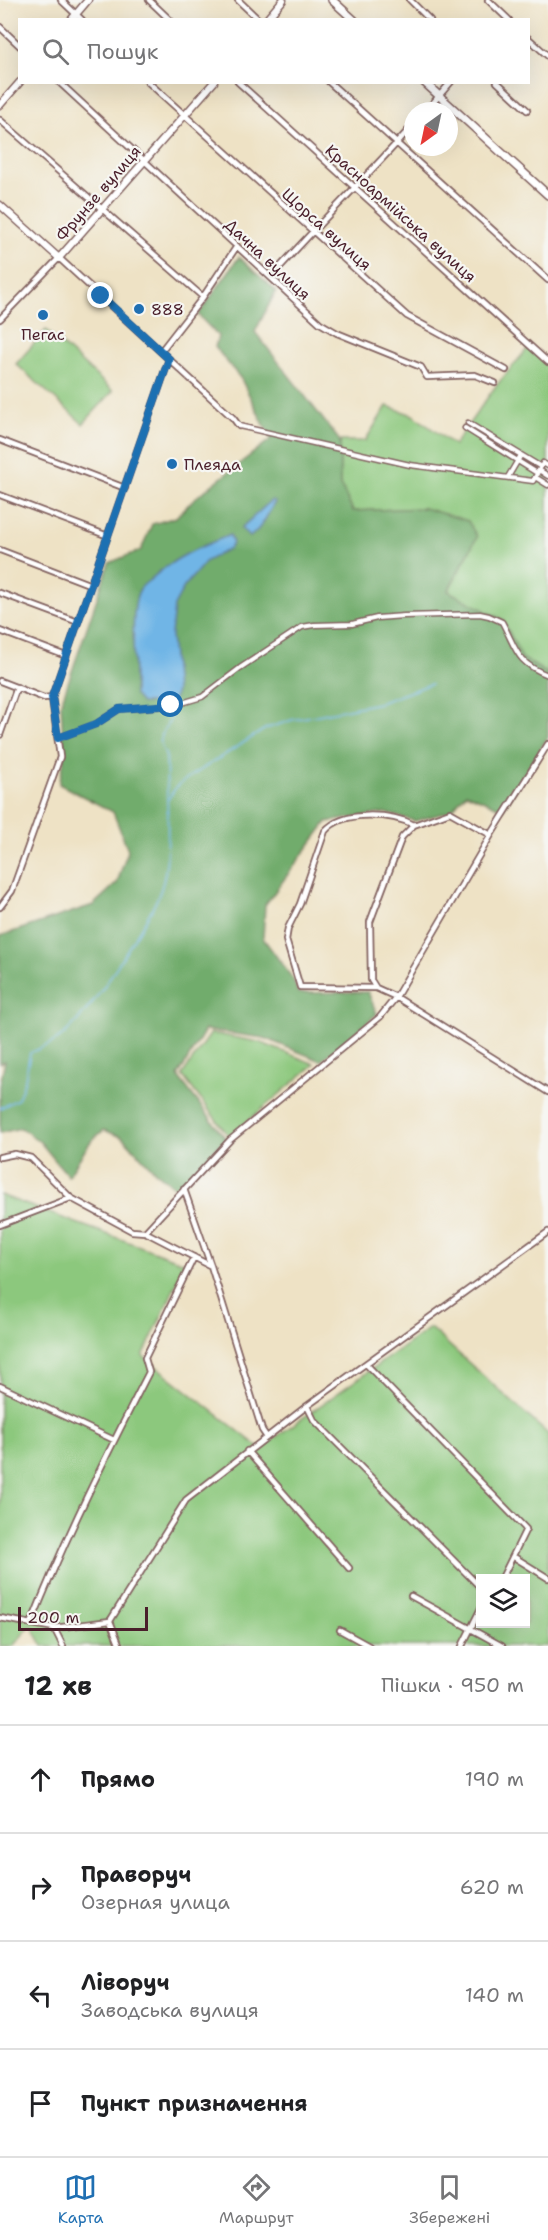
<!DOCTYPE html>
<html lang="uk">
<meta charset="utf-8">
<style>
body{margin:0;font-family:"Shantell Sans",sans-serif;background:#f6f6f6;color:#202124}
.controls{position:absolute;right:18px;bottom:18px;display:grid;overflow:hidden;border-radius:0px;box-shadow:0 6px 24px #0002}
.controls button{width:54px;height:54px;display:grid;place-items:center;padding:0;border:0;border-bottom:2px solid #e0e0e0;background:#fff;color:#202124;font:30px sans-serif}
.compass{position:absolute;left:404px;top:102px;width:54px;height:54px;border-radius:50%;background:#fff;box-shadow:0 6px 24px #0002;rotate:213deg}
.scale{position:absolute;left:18px;bottom:15px;width:130px;box-sizing:border-box;padding-left:6px;border:3px solid #4a1f2b;border-top:0;font-size:16px;line-height:21px;white-space:nowrap;color:#4a1f2b;-webkit-text-stroke:4px #f6f6f2;paint-order:stroke}
.stop{position:absolute;width:18px;height:18px;margin:-14px;border:4px solid #1f6fb2;border-radius:50%;background:#fff}
.stop.end{background:#1f6fb2;border-color:#fff;box-shadow:0 2px 6px #0008}
.list{margin:0;padding:0;list-style:none}
h2{display:flex;justify-content:space-between;align-items:center;height:78px;margin:0;padding:0 24px;font-size:26px}
h2 small{font-size:20px;font-weight:400;color:#757577}
.list li{display:grid;grid-template-columns:39px 1fr auto;gap:18px;align-items:center;box-sizing:border-box;height:108px;padding:0 24px;border-top:2px solid #e0e0e0}
.list b{display:block;font-size:22px;white-space:nowrap}
.list p{margin:0;font-size:20px;white-space:nowrap;color:#757577}
.list em{font-size:20px;font-style:normal;color:#757577}
.icon{flex:none;width:33px;height:33px;fill:none;stroke:currentColor;stroke-width:2;stroke-linecap:round;stroke-linejoin:round}
.map{position:relative;flex:none;width:548px;height:1646px;overflow:hidden}
.search{position:absolute;background:#fff;box-shadow:0 6px 24px #0002;left:18px;right:18px;top:18px;height:66px;display:flex;align-items:center;gap:15px;box-sizing:border-box;padding:0 21px;border-radius:0px;color:#757577;font-size:22px}
.sheet{height:510px;background:#fff}
nav{display:flex;justify-content:space-around;align-items:center;box-sizing:border-box;height:84px;border-top:2px solid #e0e0e0;background:#fff;font-size:16px;color:#757577}
nav a{display:grid;justify-items:center;gap:3px}
nav .on{color:#1f6fb2}
.map>svg:first-child{display:block}
</style>
<div class="map">
<svg width="548" height="1646" viewBox="0 0 548 1646">
<rect width="100%" height="100%" fill="#f6f6f2"/>
<filter id="ink" filterUnits="userSpaceOnUse"><feTurbulence type="fractalNoise" baseFrequency=".0167" numOctaves="2"/><feDisplacementMap in="SourceGraphic" scale="12" xChannelSelector="R" yChannelSelector="G"/><feConvolveMatrix kernelMatrix="1 2 1 2 8 2 1 2 1" color-interpolation-filters="sRGB"/></filter>
<filter id="wash" filterUnits="userSpaceOnUse"><feTurbulence type="fractalNoise" baseFrequency=".008" numOctaves="4" result="noise"/><feDisplacementMap in="SourceGraphic" scale="24" xChannelSelector="R" yChannelSelector="G"/><feGaussianBlur stdDeviation="1.35" result="paint"/><feColorMatrix in="noise" values="0 0 0 0 0 0 0 0 0 0 0 0 0 0 0 0 0 1.4 0 .05"/><feComposite in="paint" operator="in"/></filter>
<g filter="url(#wash)">
<rect width="100%" height="100%" fill="#eee2c5"/>
<path fill="#8cc87d" stroke="#6b7454" stroke-width="1.5" fill-rule="evenodd" d="M46 330 113 391 83 424 16 364Z
M529 347 548 364V674L522 659 503 620 448 591 477 537 424 508 353 511 340 484V441H365L387 406 413 415 454 445 495 387Z
M211 1033 259 1042 315 1064 243 1125 231 1139 182 1075Z
M0 1195 186 1263 143 1356 260 1448 430 1328 548 1434V1646H43L31 1625 13 1646H0ZM480 1578H526V1624H480Z"/>
<path fill="#71ac6c" stroke="#5e664c" stroke-width="1.5" d="M239 257 276 291 255 332 340 441V484L353 511 424 508 468 521 477 537 448 591 503 620 522 658 548 674V737L503 809 466 793 451 811 415 821 385 813 327 822 265 905 263 938 293 979 298 993 368 992 377 1014 321 1061 264 1038 205 1030 178 1076 226 1139 176 1188 155 1171 122 1137 104 1130 91 1141 68 1176 40 1142 21 1128 0 1133V1085L5 1061 0 1063V936L93 905 117 883 128 850 113 812 59 784 64 760 61 703 109 563 141 550 152 524 176 517 194 499 271 439 241 379 215 347 218 336 198 315Z"/>
<path fill="#6fb5e6" stroke="#5c6a88" stroke-width="1.5" d="M272 500 275 502C267 515 263 527 250 537L241 528Z
M230 535 233 543 229 549 206 561 184 587 174 606 171 635 176 690 174 699 170 703H141L134 695C135 671 129 606 140 589 142 586 147 582 150 580 174 557 200 547 230 535Z"/>
<g fill="none" stroke-linecap="round" stroke-linejoin="round">
<path stroke="#6fb5e6" stroke-width="1.5" d="M168 799 177 786 188 778 265 729 292 720 379 703 431 684
M0 1108 18 1099 25 1080 30 1053C40 1048 53 1044 62 1036 91 1010 110 978 130 945 141 928 154 909 161 889 171 860 167 816 167 785 166 776 167 766 166 757 165 753 162 749 161 745 158 729 179 719 170 703"/>
</g>
</g>
<g filter="url(#ink)">
<g fill="none" stroke-linecap="round" stroke-linejoin="round">
<g stroke="#836361" stroke-width="7">
<path id="pedestrian" d="M468 423 541 467
M239 426 410 465 533 481 543 463 548 466
M465 428 537 473
M539 470 548 476
M508 477 521 455
M535 477 548 485
M58 738 96 724 119 709 175 705 202 697 240 668 302 627 314 625 352 624 377 618 404 616 480 614 489 616 502 622C517 650 516 663 548 675"/>
</g>
<g stroke="#836361" stroke-width="8">
<path id="minor" d="M61 0 82 20
M149 0 170 20
M238 0 259 20
M410 0 430 20
M488 0 509 20
M0 27 20 46
M528 38 548 56
M59 82 320 323 337 333 421 367 427 377 475 375 495 383
M148 82 407 316 506 370
M238 82 548 362
M329 82 548 280
M497 82 527 110
M426 111 451 82
M0 120 203 297
M271 277C317 225 367 177 413 125
M0 319 59 258 233 418 239 426
M161 351 203 297 237 246
M0 440 125 488
M0 495 108 536
M0 550 91 585
M0 593 78 622
M0 631 66 656
M0 681 44 698 52 697
M0 735 17 687
M491 835 450 812 414 825 402 837 370 922 371 980 376 988 396 997 548 1092
M0 907 12 891 60 757 52 697 169 359
M376 988 300 987 286 940 288 928 300 904 325 831C343 810 391 813 414 825
M0 1157 15 1154 31 1158 71 1198 132 1231 145 1232 211 1266
M184 1189 211 1266 262 1430 266 1436
M0 1225 71 1198
M145 1232 230 1140 380 1017 396 997 491 835 548 744
M366 1364 526 1529 502 1578
M0 1386 114 1440
M307 1406 314 1420 480 1587
M247 1451 349 1568
M514 1557 548 1578
M411 1596 502 1646
M0 1618 54 1628 110 1621 186 1500 307 1406 548 1232
M110 1621 120 1646
M31 1624C65 1538 107 1454 149 1372L145 1358 194 1257
M54 1628 63 1646
M340 1630 369 1646
M462 1646 480 1610"/>
</g>
<g stroke="#836361" stroke-width="9">
<path id="tertiary" d="M71 20 88 0
M266 20 283 0
M0 105 20 82
M0 205 59 258 214 82"/>
</g>
<g stroke="#836361" stroke-width="10">
<path id="secondary" d="M332 0 354 20
M424 82 548 195"/>
</g>
<use href="#pedestrian" stroke="#fff" stroke-width="4"/>
<use href="#minor" stroke="#fff" stroke-width="4.5"/>
<use href="#tertiary" stroke="#fff" stroke-width="6"/>
<use href="#secondary" stroke="#fff" stroke-width="7"/>
</g>
</g>
<g fill="none" stroke-linecap="round" stroke-linejoin="round" filter="url(#ink)">
<path stroke="#1f6fb2" stroke-width="8" d="M101 296 169 359 52 697 58 738 96 724 119 709 171 705"/>
</g>
<g fill="#1f6fb2" stroke="#f6f6f2" stroke-width="2">
<circle cx="139" cy="309" r="6"/>
<circle cx="43" cy="315" r="6"/>
<circle cx="172" cy="464" r="6"/>
</g>
<g text-anchor="middle" stroke-width="4.5" stroke-linejoin="round" paint-order="stroke">
<g font-size="16" fill="#4a1f2b" stroke="#f6f6f2">
<text transform="translate(98 193) rotate(-49)" y="6">Фрунзе вулиця</text>
<text transform="translate(401 213) rotate(42)" y="6">Красноармійська вулиця</text>
<text transform="translate(327 229) rotate(42)" y="6">Щорса вулиця</text>
<text transform="translate(268 259) rotate(43)" y="6">Дачна вулиця</text>
</g>
<g font-size="16" fill="#4a1f2b" stroke="#f6f6f2" text-anchor="start">
<text x="151" y="315">888</text>
<text x="43" y="340" text-anchor="middle">Пегас</text>
<text x="184" y="470">Плеяда</text>
</g>
</g>
</svg>
<div class="controls">
<button><svg class="icon" aria-label="layers" viewBox="0 0 24 24"><path d="M12 4l9 5-9 5-9-5zM3 14l9 5 9-5"/></svg></button>
</div>
<svg class="compass" viewBox="-18 -18 36 36"><path d="M0-13l5 13h-10z" fill="#e53935"/><path d="M0 13l5-13h-10z" fill="#757577"/></svg>
<div class="scale">200 m</div>
<div class="stop" style="left:171px;top:705px"></div>
<div class="stop end" style="left:101px;top:296px"></div>
<div class="search"><svg class="icon" aria-label="search" viewBox="0 0 24 24"><circle cx="10" cy="10" r="6"/><path d="M15 15l6 6"/></svg>Пошук</div>
</div>
<section class="sheet">
<h2>12 хв<small>Пішки · 950 m</small></h2>
<ul class="list">
<li><svg class="icon" aria-label="ahead" viewBox="0 0 24 24"><path d="M12 20V5M6 11l6-6 6 6"/></svg><div><b>Прямо</b></div><em>190 m</em></li>
<li><svg class="icon" aria-label="right" viewBox="0 0 24 24"><path d="M7 20v-9h11M14 6l5 5-5 5"/></svg><div><b>Праворуч</b><p>Озерная улица</p></div><em>620 m</em></li>
<li><svg class="icon" aria-label="left" viewBox="0 0 24 24"><path d="M17 20v-9H6M10 6l-5 5 5 5"/></svg><div><b>Ліворуч</b><p>Заводська вулиця</p></div><em>140 m</em></li>
<li><svg class="icon" aria-label="arrive" viewBox="0 0 24 24"><path d="M6 21V4h12l-3 4 3 4H6"/></svg><div><b>Пункт призначення</b></div></li>
</ul>
</section>
<nav>
<a class="on"><svg class="icon" aria-label="map" viewBox="0 0 24 24"><path d="M3 6l6-2 6 2 6-2v14l-6 2-6-2-6 2zM9 4v14M15 6v14"/></svg>Карта</a>
<a><svg class="icon" aria-label="directions" viewBox="0 0 24 24"><path d="M12 3l9 9-9 9-9-9zM9 14v-3h6M13 9l2 2-2 2"/></svg>Маршрут</a>
<a><svg class="icon" aria-label="saved" viewBox="0 0 24 24"><path d="M7 4h10v16l-5-4-5 4z"/></svg>Збережені</a>
</nav>
